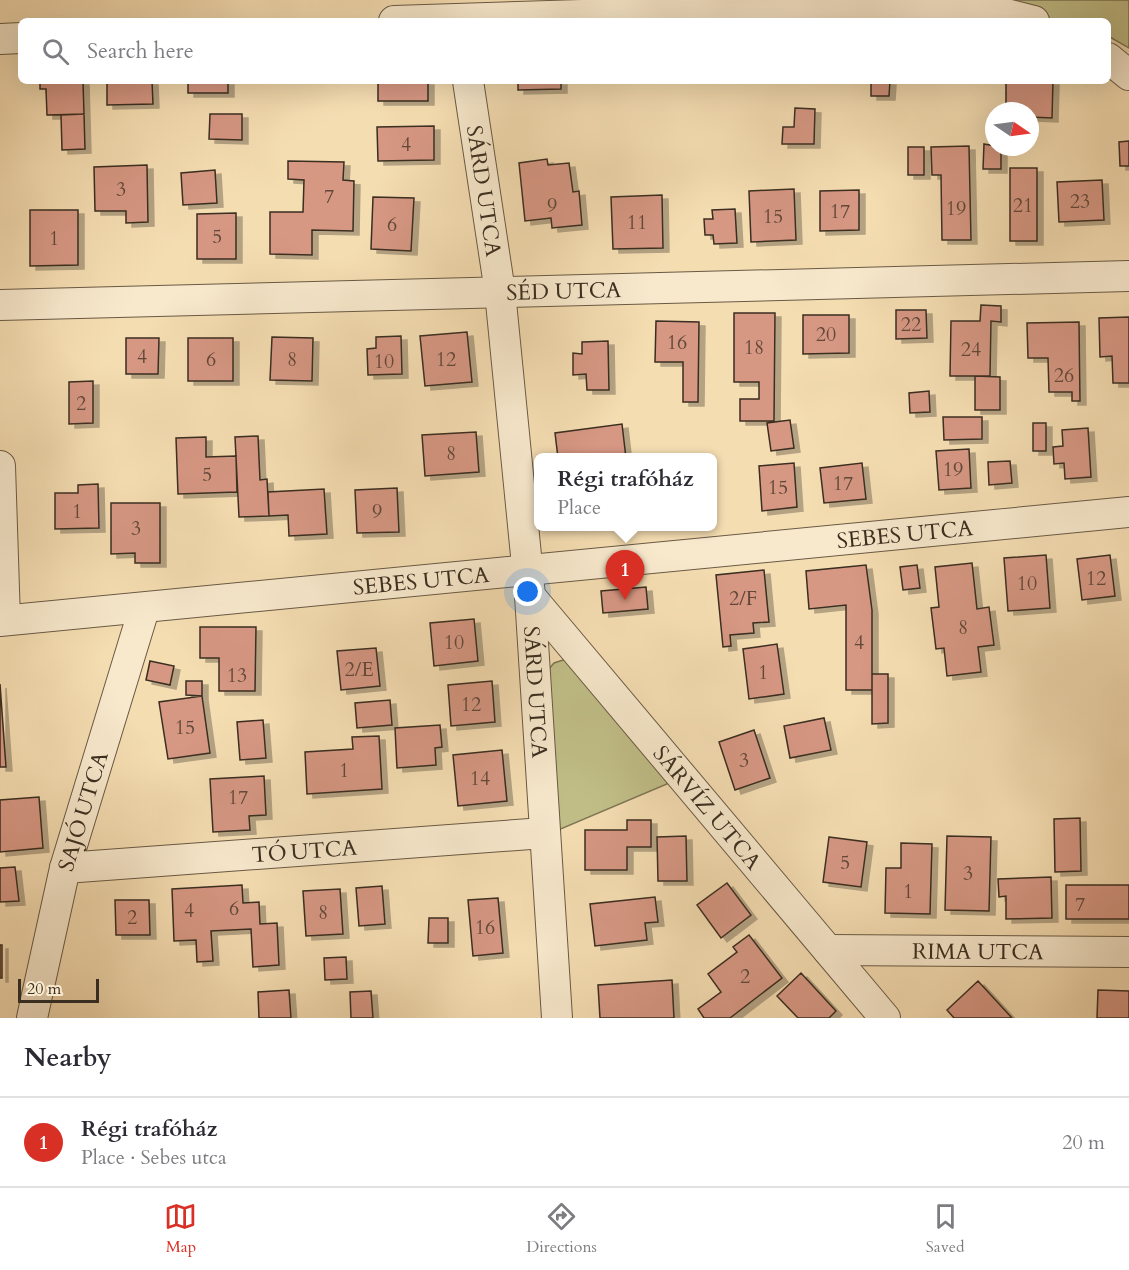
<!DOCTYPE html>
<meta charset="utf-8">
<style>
body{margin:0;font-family:Cardo,serif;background:#f2f2f3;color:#2b2b33}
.compass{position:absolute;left:985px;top:102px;width:54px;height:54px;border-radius:50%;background:#fff;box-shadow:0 6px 24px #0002;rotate:103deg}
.scale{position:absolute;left:18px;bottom:15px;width:81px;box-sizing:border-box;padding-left:6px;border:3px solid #3a2e20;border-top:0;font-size:16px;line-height:21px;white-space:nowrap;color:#3a2e20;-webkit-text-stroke:4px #f8e9cd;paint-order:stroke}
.you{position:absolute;left:528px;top:592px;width:21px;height:21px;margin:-15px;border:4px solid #fff;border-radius:50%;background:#1a73e8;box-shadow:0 0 0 9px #1a73e833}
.badge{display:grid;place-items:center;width:39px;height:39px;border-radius:50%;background:#d93025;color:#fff;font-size:20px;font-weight:700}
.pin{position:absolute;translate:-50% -50px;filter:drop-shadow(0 2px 3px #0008)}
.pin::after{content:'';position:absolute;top:32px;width:21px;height:18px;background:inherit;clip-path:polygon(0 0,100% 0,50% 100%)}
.popup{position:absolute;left:534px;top:453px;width:183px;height:78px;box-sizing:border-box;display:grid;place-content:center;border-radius:9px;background:#fff;filter:drop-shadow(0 2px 4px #0005);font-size:20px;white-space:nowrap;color:#7c7c81}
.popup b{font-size:22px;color:#2b2b33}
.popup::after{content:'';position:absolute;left:50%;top:100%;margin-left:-12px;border:12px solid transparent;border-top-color:#fff}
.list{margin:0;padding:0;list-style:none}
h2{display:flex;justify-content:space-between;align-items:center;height:78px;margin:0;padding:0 24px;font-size:26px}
h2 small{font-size:20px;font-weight:400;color:#7c7c81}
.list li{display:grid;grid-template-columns:39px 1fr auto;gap:18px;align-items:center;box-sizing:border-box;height:90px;padding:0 24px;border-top:2px solid #e1e1e2}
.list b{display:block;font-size:22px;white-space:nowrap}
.list p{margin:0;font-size:20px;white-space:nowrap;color:#7c7c81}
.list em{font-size:20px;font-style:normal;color:#7c7c81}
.icon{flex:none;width:33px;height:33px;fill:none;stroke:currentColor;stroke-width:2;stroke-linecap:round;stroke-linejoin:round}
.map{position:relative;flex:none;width:1129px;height:1018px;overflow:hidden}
.search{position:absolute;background:#fff;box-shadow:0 6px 24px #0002;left:18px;right:18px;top:18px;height:66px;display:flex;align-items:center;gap:15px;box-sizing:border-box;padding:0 21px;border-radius:9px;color:#7c7c81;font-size:22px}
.sheet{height:168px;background:#fff}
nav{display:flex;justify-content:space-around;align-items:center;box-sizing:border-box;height:84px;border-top:2px solid #e1e1e2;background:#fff;font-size:16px;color:#7c7c81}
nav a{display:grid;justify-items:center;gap:3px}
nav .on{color:#d93025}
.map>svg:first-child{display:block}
</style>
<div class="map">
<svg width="1129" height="1018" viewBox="0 0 1129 1018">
<defs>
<filter id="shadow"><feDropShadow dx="6" dy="4" stdDeviation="0" flood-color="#0004"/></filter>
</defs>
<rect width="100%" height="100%" fill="#f5ddb2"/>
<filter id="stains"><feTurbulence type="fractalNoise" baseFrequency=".00333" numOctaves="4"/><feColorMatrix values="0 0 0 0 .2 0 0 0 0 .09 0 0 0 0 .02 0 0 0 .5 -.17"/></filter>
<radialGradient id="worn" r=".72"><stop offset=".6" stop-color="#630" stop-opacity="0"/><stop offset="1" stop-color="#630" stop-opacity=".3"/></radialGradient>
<path fill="#c1bf88" stroke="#7e7654" stroke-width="1.5" d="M973 0H1129V48L1108 36V21H1060Z
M563 660 572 662 674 781 556 831 548 670 554 663Z"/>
<path fill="#d69783" stroke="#3a2e20" stroke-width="1.5" filter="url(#shadow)" d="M40 81H83L84 114 47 115 46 89H40Z
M107 81H152L153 104 107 105Z
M188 81H228V93H188Z
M378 81H428V101H378Z
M518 81H561V89L518 90Z
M871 81H890L889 96H871Z
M1006 81H1053L1052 118 1030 117V111H1006Z
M795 108 815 109 814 144H782L783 127H794Z
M84 114 85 149 62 150 61 115Z
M210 114H242V140L209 139Z
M434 126V160L378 161 377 127Z
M1129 141V166H1120L1119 142Z
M984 144 1001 147V169H983Z
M969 146 971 240H942L941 175H932L931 147Z
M908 147H924V175H908Z
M547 159 548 165 569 163 573 192 579 191 582 225 552 228 551 218 525 221 519 163Z
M288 161 344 162 343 180 354 181 353 231 312 230V255L270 254V212H303L304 180 288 179Z
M147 165 148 222 126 223V211H95L94 167Z
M1010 168H1037V241H1010Z
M215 170 217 203 183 205 181 173Z
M1102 180 1104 220 1059 222 1057 182Z
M794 189 796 240 751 242 749 191Z
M859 190V230L820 231V191Z
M662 195 663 248 613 249 611 197Z
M373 197 414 198 411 251 371 249Z
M735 209 737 243 714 244 713 235H705L704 219H713L712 210Z
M30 210H78V265L30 266Z
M236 213V259H197V214Z
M981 305 1001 306V322L991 321 990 376H950L951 321H980Z
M896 310H926L927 338 896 339Z
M734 313H775L774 421H740V399H759V382H734Z
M803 315H849V353L803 354Z
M1129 317V383H1113L1112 356 1100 357 1099 318Z
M656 321 699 322 698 402H683V362H655Z
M1079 322 1080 401H1072V392H1049L1048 358H1028L1027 323Z
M467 332 472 382 425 386 420 336Z
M401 336 402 374 368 375 367 349 376 348V337Z
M272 337 313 338 312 381 270 380Z
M126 338H159L158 374H126Z
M188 338H233V381H188Z
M608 341 609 390H587L586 374 573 375V353L582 354V342Z
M975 376 1000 377V410H975Z
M93 381V423L69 424V382Z
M929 391 930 412 910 413 909 393Z
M943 417H982V439L944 440Z
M790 420 794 448 771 451 767 423Z
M1033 423H1046V451H1033Z
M622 424 626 458H558L555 433Z
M1088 428 1091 477 1065 479 1064 463 1054 464 1053 447 1063 446 1062 430Z
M476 432 479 472 425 476 422 435Z
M258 436 260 480 267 479 269 516 239 517 235 437Z
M206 437V457L236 456 237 492 178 494 176 438Z
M969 449 971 488 939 490 936 451Z
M1010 461 1012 483 989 485 988 462Z
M794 463 797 507 762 511 759 466Z
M862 463 866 499 824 503 820 468Z
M98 484 99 528 55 529V493H78V485Z
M397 488 399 532 357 533 355 490Z
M324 489 327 534 289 536 288 515 269 516 268 492Z
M111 503H160V563H135V553L111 554Z
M1046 555 1050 608 1008 611 1004 558Z
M1110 555 1115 596 1082 600 1077 559Z
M972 563 977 609 989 607 994 645 978 647 981 672 947 676 944 648 936 649 931 608 939 607 935 567Z
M866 565 872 610V690H846V605L809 609 806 571Z
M917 565 920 588 903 590 900 567Z
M764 570 769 622 753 623 754 633 730 635 731 646 723 647 716 575Z
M646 587 648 609 603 613 601 591Z
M474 619 478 661 434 666 430 623Z
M200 627H256L255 691H219V658H200Z
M777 644 784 694 749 699 743 649Z
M376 648 380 686 341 690 337 651Z
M150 661 174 666 170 685 146 680Z
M872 674H888V723L872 724Z
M186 681H202V696L186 695Z
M492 681 495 722 451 726 448 685Z
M0 684 6 767H0Z
M202 696 210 753 168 759 159 702Z
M390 700 392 725 357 728 355 703Z
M824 718 831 750 790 758 784 726Z
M263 720 266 758 240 760 237 722Z
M440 725 442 747 435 748 436 765 397 768 395 728Z
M754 730 770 778 735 790 719 742Z
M379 736 382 789 307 794 305 752 353 749 352 737Z
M502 750 507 801 458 806 453 755Z
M264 776 266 815 249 816 250 830 213 832 210 779Z
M39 797 43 848 0 852V800Z
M1080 818 1081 871 1055 872 1054 819Z
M627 820H651V847H627V870H585V830H627Z
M686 836 687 881H658L657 837Z
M947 836 991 837 989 911 945 910Z
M829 837 867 842 861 887 823 882Z
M901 843 932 844 930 914 885 913 886 868H901Z
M15 867 19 901 0 902V868Z
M1051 877 1052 918 1006 919V896L999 897 998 879Z
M727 883 751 915 721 938 697 905Z
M242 885 243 903 259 902 260 924 277 923 279 965 253 967 251 929 211 931 213 961 197 962 196 940 174 941 172 889Z
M1066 885H1129V919H1066Z
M382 886 385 924 359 926 356 888Z
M340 889 343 934 306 936 303 891Z
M655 897 658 922 645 923 647 940 595 946 590 904Z
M498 898 503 953 473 956 468 900Z
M115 900H149L150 935H116Z
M429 918H448V943H428Z
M749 935 782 978 730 1018H704L698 1009 721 992 708 974 737 952 733 947Z
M0 945H2V978H0Z
M346 957 347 979 325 980 324 958Z
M801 973 836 1011 829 1018H798L777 996Z
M672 980 674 1018H600L598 985Z
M978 981 1012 1018H954L947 1010Z
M289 990 291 1018H259L258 992Z
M1098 990 1129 991V1018H1097Z
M371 991 373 1018H351L350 992Z"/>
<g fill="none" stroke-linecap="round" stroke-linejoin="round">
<g stroke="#695a44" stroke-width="32">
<g id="street">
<path d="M394 21 925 4 974 6 1034 21"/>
<path d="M0 39 21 38"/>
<path d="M1108 58 1129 75"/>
<path id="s1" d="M468 81 500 292 530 596 557 1018"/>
<path id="s2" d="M0 305 1129 276"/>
<path d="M0 466 5 620"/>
<path id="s3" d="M530 596 885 1018"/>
<path id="s4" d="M0 621 1129 512"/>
<path id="s5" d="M65 868 544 833"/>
<path id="s6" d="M828 950 1129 952"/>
<path id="s7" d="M32 1018 65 868 144 609"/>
</g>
</g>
<use href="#street" stroke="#f8e9cd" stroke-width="30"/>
</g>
<g text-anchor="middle" stroke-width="4.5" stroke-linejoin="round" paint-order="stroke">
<g font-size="20" fill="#614839">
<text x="406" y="151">4</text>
<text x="121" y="196">3</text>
<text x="329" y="203">7</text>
<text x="1080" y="208">23</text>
<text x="552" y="212">9</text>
<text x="1023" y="212">21</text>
<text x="956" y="215">19</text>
<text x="840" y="218">17</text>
<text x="773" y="223">15</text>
<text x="637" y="229">11</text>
<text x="392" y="231">6</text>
<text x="217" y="243">5</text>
<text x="54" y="245">1</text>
<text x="911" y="331">22</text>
<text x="826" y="341">20</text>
<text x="677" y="349">16</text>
<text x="754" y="354">18</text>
<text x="971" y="356">24</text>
<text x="142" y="363">4</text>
<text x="211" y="366">6</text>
<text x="292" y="366">8</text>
<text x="446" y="366">12</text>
<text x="384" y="368">10</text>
<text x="1064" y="382">26</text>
<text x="81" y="410">2</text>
<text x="451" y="460">8</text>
<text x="953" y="476">19</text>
<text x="207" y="481">5</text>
<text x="843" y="490">17</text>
<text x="778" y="494">15</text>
<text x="77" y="518">1</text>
<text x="377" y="518">9</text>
<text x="136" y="535">3</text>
<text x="1096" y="585">12</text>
<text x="1027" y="590">10</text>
<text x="743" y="605">2/F</text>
<text x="963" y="634">8</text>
<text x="454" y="649">10</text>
<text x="859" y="649">4</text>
<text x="359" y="676">2/E</text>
<text x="763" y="679">1</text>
<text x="237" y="682">13</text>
<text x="471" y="711">12</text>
<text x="185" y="734">15</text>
<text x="744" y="767">3</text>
<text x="344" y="777">1</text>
<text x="480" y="785">14</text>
<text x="238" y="804">17</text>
<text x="845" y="869">5</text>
<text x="968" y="880">3</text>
<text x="908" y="898">1</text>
<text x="1080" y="911">7</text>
<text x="234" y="915">6</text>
<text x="189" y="917">4</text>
<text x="323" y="919">8</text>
<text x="132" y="924">2</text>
<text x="485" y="934">16</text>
<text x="745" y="983">2</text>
</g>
<g font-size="22" fill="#3a2e20" stroke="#f8e9cd">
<text dy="8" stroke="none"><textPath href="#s1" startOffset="111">SÁRD UTCA</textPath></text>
<text dy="8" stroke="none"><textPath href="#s2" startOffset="564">SÉD UTCA</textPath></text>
<text dy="8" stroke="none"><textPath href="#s4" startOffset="909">SEBES UTCA</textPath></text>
<text dy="8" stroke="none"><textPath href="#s4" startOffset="423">SEBES UTCA</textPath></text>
<text dy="8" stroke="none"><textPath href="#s1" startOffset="615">SÁRD UTCA</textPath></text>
<text dy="8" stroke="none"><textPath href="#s3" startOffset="276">SÁRVÍZ UTCA</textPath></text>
<text dy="8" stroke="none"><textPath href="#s7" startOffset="213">SAJÓ UTCA</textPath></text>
<text dy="8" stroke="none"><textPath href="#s5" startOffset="240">TÓ UTCA</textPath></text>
<text dy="8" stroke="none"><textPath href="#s6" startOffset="150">RIMA UTCA</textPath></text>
</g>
</g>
<rect width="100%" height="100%" filter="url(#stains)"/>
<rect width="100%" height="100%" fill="url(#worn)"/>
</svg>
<svg class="compass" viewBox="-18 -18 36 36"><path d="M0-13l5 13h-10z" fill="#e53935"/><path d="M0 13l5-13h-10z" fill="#7c7c81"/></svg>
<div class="scale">20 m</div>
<div class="you"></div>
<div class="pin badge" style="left:625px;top:600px">1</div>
<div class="popup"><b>Régi trafóház</b>Place</div>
<div class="search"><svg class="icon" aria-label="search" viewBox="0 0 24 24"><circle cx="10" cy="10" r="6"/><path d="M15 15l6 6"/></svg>Search here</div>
</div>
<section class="sheet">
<h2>Nearby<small></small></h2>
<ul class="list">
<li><span class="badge">1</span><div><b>Régi trafóház</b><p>Place · Sebes utca</p></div><em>20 m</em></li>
</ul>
</section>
<nav>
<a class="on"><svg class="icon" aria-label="map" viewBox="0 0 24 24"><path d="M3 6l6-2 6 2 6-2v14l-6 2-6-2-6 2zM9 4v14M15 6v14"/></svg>Map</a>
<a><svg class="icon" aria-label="directions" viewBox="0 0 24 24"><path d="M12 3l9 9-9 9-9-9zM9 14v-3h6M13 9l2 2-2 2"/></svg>Directions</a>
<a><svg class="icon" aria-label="saved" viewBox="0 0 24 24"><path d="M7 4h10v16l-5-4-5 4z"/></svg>Saved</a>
</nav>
